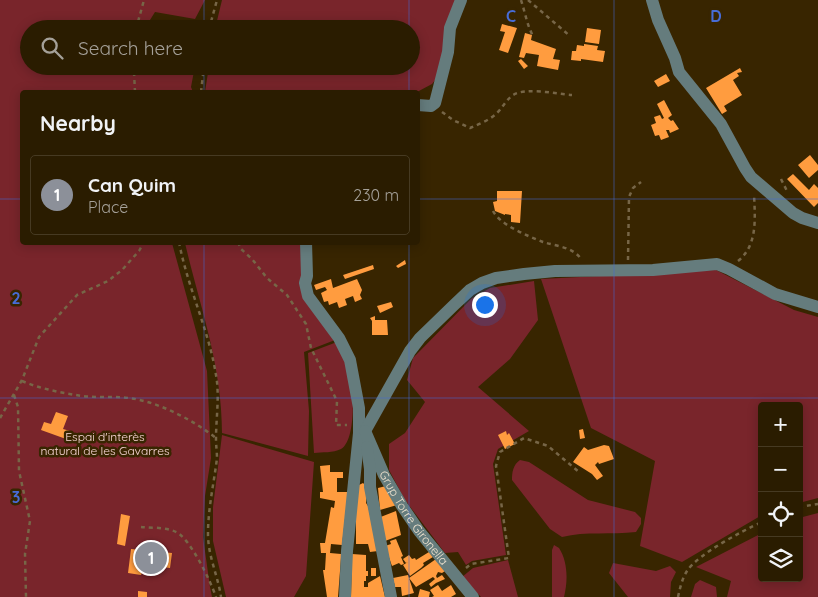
<!DOCTYPE html>
<meta charset="utf-8">
<style>
body{margin:0;font-family:Quicksand,sans-serif;background:#36290f;color:#f1f3f6}
.controls{position:absolute;right:15px;bottom:15px;display:grid;overflow:hidden;border-radius:5px;box-shadow:0 2px 12px #0003}
.controls button{width:45px;height:45px;display:grid;place-items:center;padding:0;border:0;border-bottom:1px solid #463a22;background:#2a1c00;color:#f1f3f6;font:25px sans-serif}
.you{position:absolute;left:484px;top:304px;width:18px;height:18px;margin:-12px;border:4px solid #fff;border-radius:50%;background:#1a73e8;box-shadow:0 0 0 8px #1a73e833}
.badge{display:grid;place-items:center;width:32px;height:32px;border-radius:50%;background:#8c9099;color:#fff;font-size:16px;font-weight:700}
.pin{position:absolute;translate:-50% -50%;border:2px solid #fff;box-shadow:0 1px 5px #0006}
.list{margin:0;padding:0;list-style:none}
h2{display:flex;justify-content:space-between;align-items:center;height:65px;margin:0;padding:0 20px;font-size:21px}
h2 small{font-size:16px;font-weight:400;color:#a5a199}
.list li{display:grid;grid-template-columns:32px 1fr auto;gap:15px;align-items:center;box-sizing:border-box;height:80px;margin:0 10px 10px;padding:0 10px;border:1px solid #463a22;border-radius:5px}
.list b{display:block;font-size:19px;white-space:nowrap}
.list p{margin:0;font-size:16px;white-space:nowrap;color:#a5a199}
.list em{font-size:16px;font-style:normal;color:#a5a199}
.icon{flex:none;width:28px;height:28px;fill:none;stroke:currentColor;stroke-width:2;stroke-linecap:round;stroke-linejoin:round}
.map{position:relative;flex:none;width:818px;height:597px;overflow:hidden}
.search{position:absolute;background:#2a1c00;box-shadow:0 2px 12px #0003;left:20px;top:20px;width:400px;height:55px;display:flex;align-items:center;gap:12px;box-sizing:border-box;padding:0 18px;border-radius:28px;color:#a5a199;font-size:19px}
.panel{position:absolute;background:#2a1c00;box-shadow:0 2px 12px #0003;left:20px;top:90px;width:400px;height:155px;border-radius:5px}
.map>svg:first-child{display:block}
</style>
<div class="map">
<svg width="818" height="597" viewBox="0 0 818 597">
<rect width="100%" height="100%" fill="#382500"/>
<path fill="#79252b" d="M0 0H205L195 19 155 12 150 20 159 29H29V66H195L191 87 193 92H22V242L172 243 207 371 211 458 205 496 203 537 210 587 212 597H0Z
M222 0H457L436 79 432 84 417 92H205L209 66H411V29H215Z
M185 243H304L303 297 335 340 304 352 309 411 308 456 222 433C222 365 200 307 185 243Z
M716 270 794 310 818 317V498L799 503V406H762V515L682 562 640 546 655 461 591 428 541 279Z
M534 281 538 320 510 359 478 387 529 431 498 449 493 464 506 555 472 561 466 565 458 552 445 553 405 500 389 470V444L405 433 425 402 407 380 413 358 471 299 490 288Z
M337 342C341 353 348 364 350 375 354 390 356 440 341 449 333 453 322 452 314 453L308 353Z
M222 435 314 462 306 576 294 597H226L213 541V507Z
M520 460 529 462 588 500 635 512 641 518V524L636 532C611 535 586 531 562 537L550 529 512 480C512 472 513 465 520 460Z
M818 513V597H727L731 581 696 567 762 533V578H799V518Z
M554 545 559 548C568 562 568 581 564 597H552V550Z
M508 560 518 597H481L462 577 473 568Z
M613 563 656 571 670 566 676 572 671 582 670 597H628L609 573Z
M700 580 716 587 717 597H691L695 584Z"/>
<path fill="#ff9c3f" d="M502 24 517 28 508 53 499 50 505 32 500 31Z
M587 28 601 30 599 44 585 42Z
M525 33 532 35 531 40 556 49 553 59 560 60 558 70 537 66 539 55 526 53 524 58 519 57Z
M584 44 598 46 597 50 605 51 603 62 581 59V61L571 60 572 51H576L577 45 584 46Z
M521 59 528 66 524 69 518 61Z
M740 68 742 72 737 73 739 76 733 80 742 95 724 106 727 111 722 114 706 88Z
M666 74 670 81 658 87 654 81Z
M664 100 672 115 668 118 671 121 673 120 679 129 670 133 669 130H666L669 137 661 140 659 135 655 136 651 125 656 123 654 117 660 115 662 119 664 118 657 104Z
M810 155 818 165V170L809 178 798 165Z
M793 174 809 190 814 184 818 188V203L814 207 787 179Z
M497 191H522L520 223 511 222V215L505 214V215L495 211 493 202 497 201Z
M405 260 406 264 398 268 396 266Z
M373 265 374 269 345 279 343 275Z
M331 279 333 288 357 279 362 290 360 295 362 299 355 302 353 296 345 299 347 305 339 308 337 302 329 305 328 301 324 302 321 293 327 290 325 287 316 290 314 285Z
M391 302 393 307 380 313 377 306Z
M375 316V320H387L388 335H372V321L370 318Z
M56 412 68 416 63 429 70 431 66 439 41 430 44 422 51 424Z
M583 429 585 438 580 439 579 430Z
M506 431 507 435 509 433 515 444 505 449 498 435Z
M604 445 609 446 614 459 599 464 598 462 595 465 603 476 597 480 592 474 573 462 584 447 588 450Z
M330 465V472H343V478H337V492H348L342 545 331 544 330 553 341 554V558L338 597H327L323 570H325L326 553H321L320 543H325L331 507 334 508 335 501 320 498V492H323L320 466Z
M363 483 367 487 366 503 368 506 378 551 370 552 368 544H356V504L359 485Z
M386 486 397 505 380 510 378 488Z
M396 511 401 535 385 541 378 518Z
M121 514 130 516 125 546 117 544Z
M396 539 403 556 401 557 404 564 401 565 399 563 392 566 385 546 391 544 390 541Z
M131 549 172 553 170 568 155 566 154 570 151 569V566L149 565 148 573 142 572 141 575 128 573Z
M429 552 433 557 423 563 424 565 421 568 410 576 403 565 408 562 406 563 403 559 409 555 412 559 415 558 416 560Z
M352 554 366 555V571H368V576H366V581H364V587H368V583L380 576 385 597H351Z
M436 559 445 571 442 573 438 572 436 576 437 578 442 575 445 579 436 583 431 587 429 584 435 579 433 577 416 587 409 578Z
M371 568H376V576H371Z
M408 575 414 593 402 596 401 587H395L393 578Z
M438 585 442 591 451 585 456 594 451 597H432L434 596 430 590Z
M420 589 430 592 429 597H418Z
M138 591 147 592V597H138Z"/>
<g fill="none" stroke-linecap="round" stroke-linejoin="round">
<path stroke="#776647" stroke-width="2.5" stroke-dasharray="4 4" stroke-linecap="butt" d="M521 0C525 12 527 25 533 36
M528 0 570 36
M136 29 144 0
M209 29 217 0
M135 92 134 72 136 66
M201 92 204 66
M442 112 453 120 470 128C479 124 490 120 497 113 503 107 506 100 513 95 526 87 556 94 572 95
M781 179 787 191
M493 211C500 225 528 236 543 242 556 246 573 247 581 259
M179 242C188 290 211 334 217 382 219 401 216 420 216 439 216 446 217 452 217 458 214 483 208 508 208 534 208 556 218 576 221 597
M238 242 241 249 252 259 267 278 287 295 306 324 311 348 337 401 336 425H347
M628 260 629 197 633 188 641 182
M738 261C758 245 755 218 754 194
M22 381C41 389 62 393 82 396 98 398 113 396 129 398 159 402 193 420 216 438
M14 395 18 407 19 471 30 521 25 554 26 597
M0 418 22 380 39 337 77 295 108 281 122 270 139 251 144 242
M799 507 818 504
M141 527C152 528 166 527 176 532 190 538 211 582 216 597
M466 568 471 564 509 558 496 466 500 452 524 438 548 446 579 472
M678 597C680 588 682 579 687 571 698 554 742 531 762 522"/>
<g stroke="#657c7d" stroke-width="12">
<path d="M652 0 658 20 675 58 679 72 721 124 745 168 751 177 793 213 802 218 818 223"/>
<path d="M418 105 431 106 435 103 448 52 450 28 461 0"/>
<path d="M306 242 307 276 305 283 308 296 339 338 350 360 359 408V433L347 551 345 597"/>
<path d="M365 431 410 351 420 338 454 305 470 290 482 283 496 278 524 274 555 271 653 270 717 264 729 269 775 294 818 307"/>
<path id="s1" d="M365 431 384 475 402 506 419 531 473 597"/>
<path d="M367 447 370 469V487L391 597"/>
</g>
</g>
<path fill="none" stroke="#476cd6" stroke-width="1" stroke-opacity="0.55" d="M204 0V29M409 0V29M614 0V597M204 66V92M409 66V92M0 199H22M418 199H818M204 242V597M409 242V597M0 398H818"/>
<g text-anchor="middle" stroke-width="5" stroke-linejoin="round" paint-order="stroke">
<g font-size="12" fill="#fbd9d9" stroke="#382500">
<text x="105" y="441">Espai d'interès<tspan x="105" dy="14">natural de les Gavarres</tspan></text>
</g>
<g font-size="12" fill="#efe2ce" stroke="#382500">
<text dy="4" stroke="none"><textPath href="#s1" startOffset="100">Grup Torre Gironella</textPath></text>
</g>
</g>
<g font-size="16" text-anchor="middle" font-weight="bold" fill="#476cd6" stroke="#382500" stroke-width="5" stroke-linejoin="round" paint-order="stroke">
<text x="511" y="22">C</text>
<text x="716" y="22">D</text>
<text x="16" y="304">2</text>
<text x="16" y="503">3</text>
</g>
</svg>
<div class="controls">
<button>+</button>
<button>−</button>
<button><svg class="icon" aria-label="locate" viewBox="0 0 24 24"><circle cx="12" cy="12" r="6"/><path d="M12 2v4M12 18v4M2 12h4M18 12h4"/></svg></button>
<button><svg class="icon" aria-label="layers" viewBox="0 0 24 24"><path d="M12 4l9 5-9 5-9-5zM3 14l9 5 9-5"/></svg></button>
</div>
<div class="you"></div>
<div class="pin badge" style="left:151px;top:558px">1</div>
<div class="search"><svg class="icon" aria-label="search" viewBox="0 0 24 24"><circle cx="10" cy="10" r="6"/><path d="M15 15l6 6"/></svg>Search here</div>
<section class="panel">
<h2>Nearby<small></small></h2>
<ul class="list">
<li><span class="badge">1</span><div><b>Can Quim</b><p>Place</p></div><em>230 m</em></li>
</ul>
</section>
</div>
